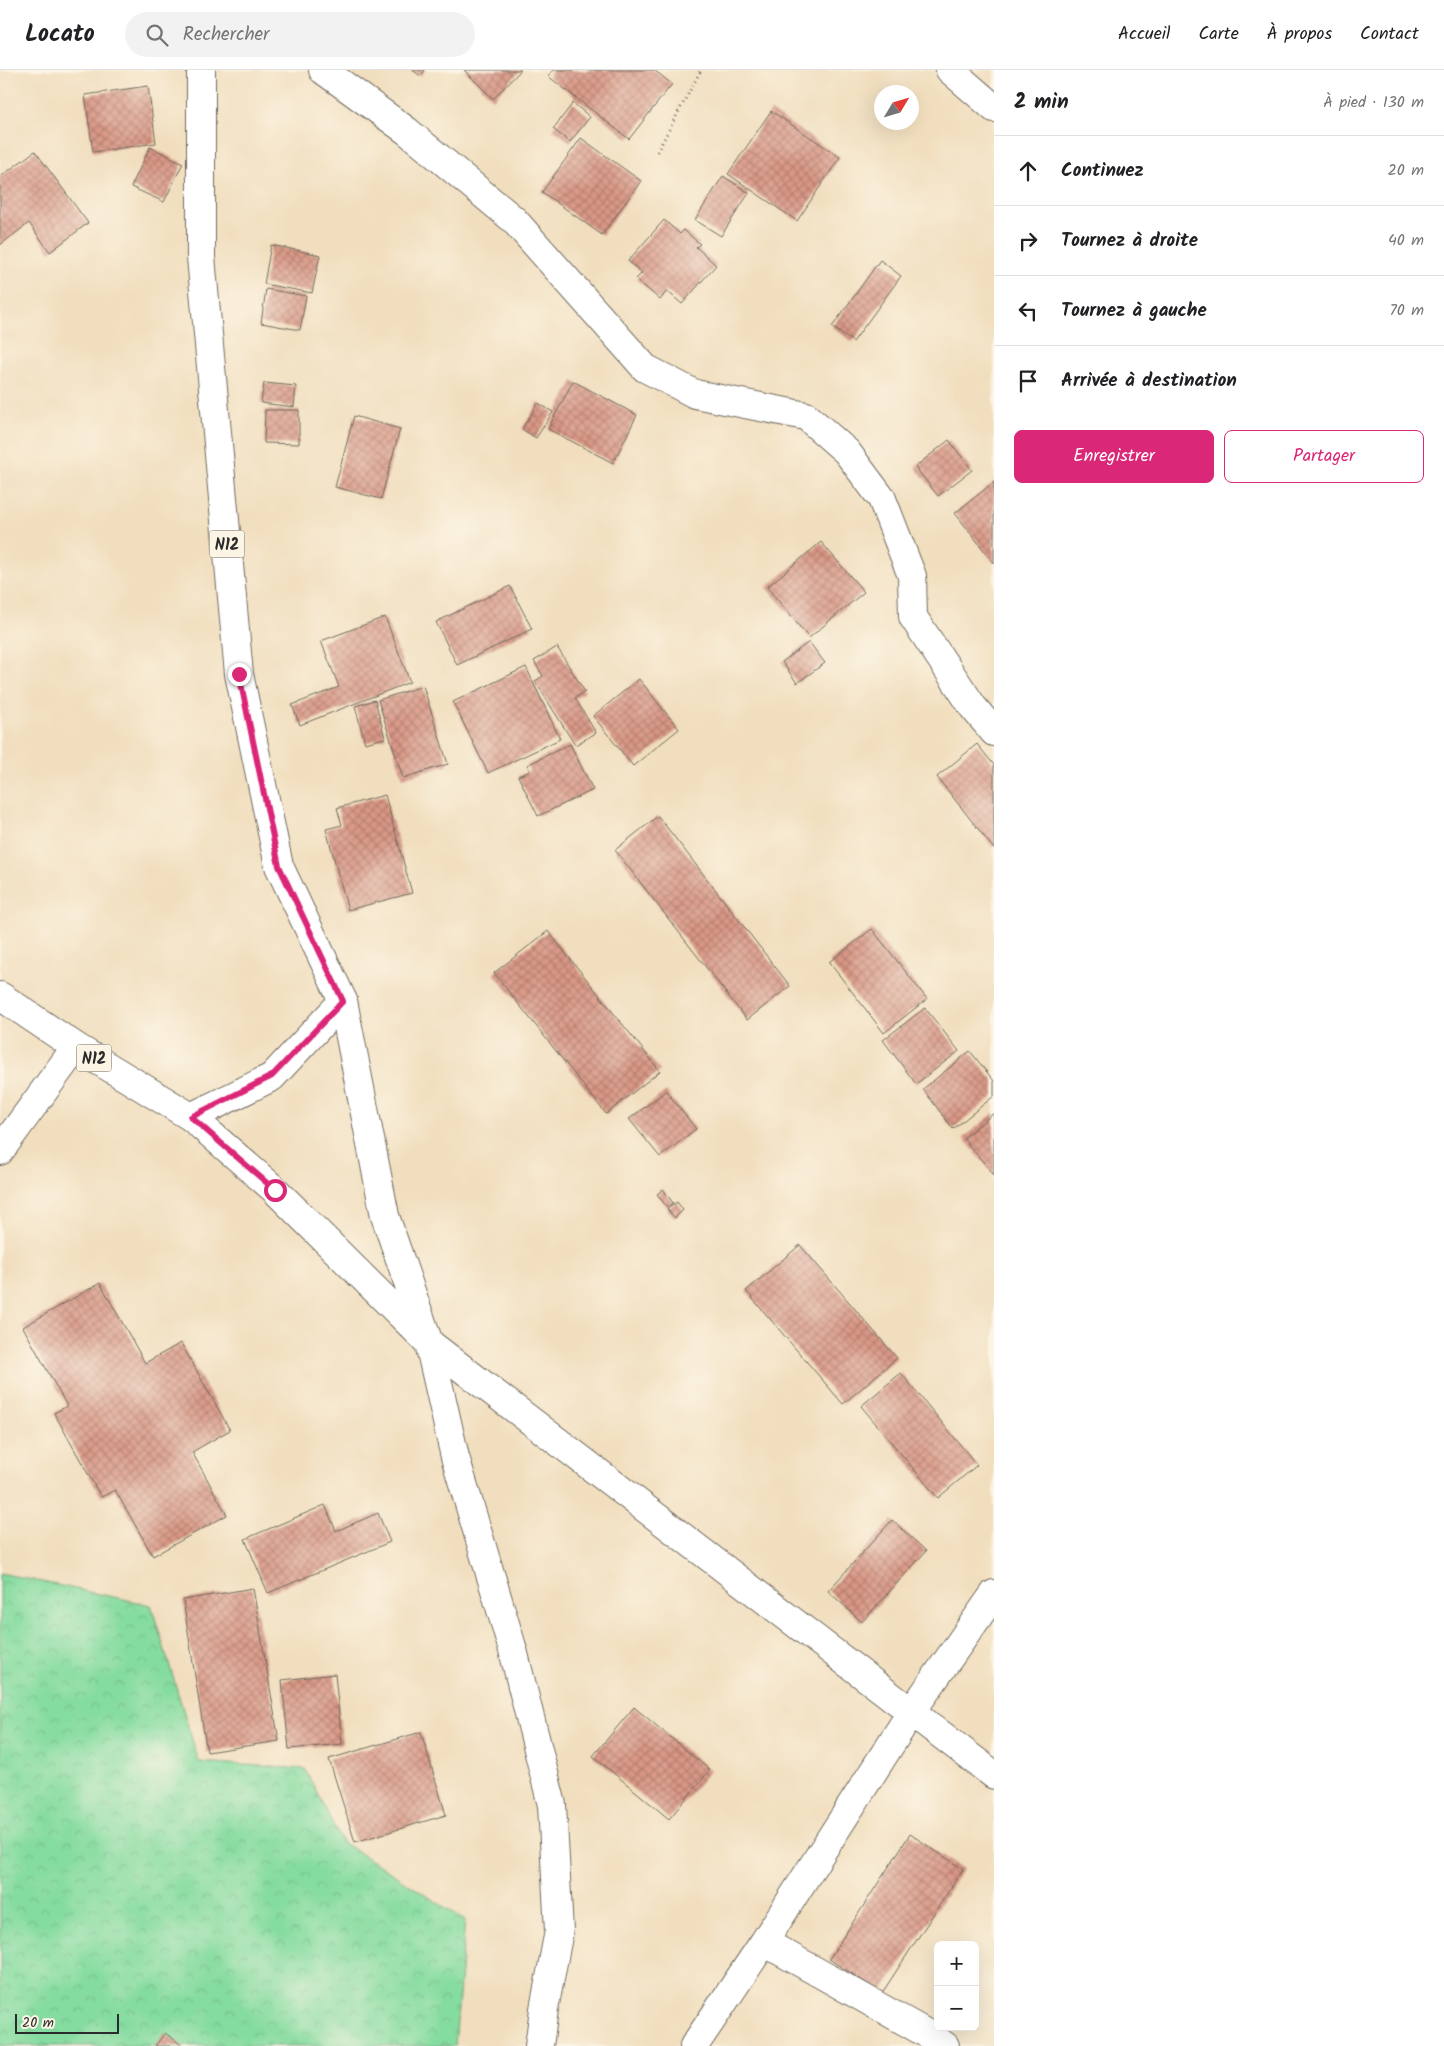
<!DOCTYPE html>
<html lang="fr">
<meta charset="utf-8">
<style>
body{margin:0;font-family:Kalam,sans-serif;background:#f2f2f2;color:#202124}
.controls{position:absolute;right:15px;bottom:15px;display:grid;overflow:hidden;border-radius:8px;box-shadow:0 5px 20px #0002}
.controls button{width:45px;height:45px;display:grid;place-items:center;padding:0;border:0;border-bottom:1px solid #e0e0e0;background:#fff;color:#202124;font:25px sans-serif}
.compass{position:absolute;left:874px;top:15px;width:45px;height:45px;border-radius:50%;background:#fff;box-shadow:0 5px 20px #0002;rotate:52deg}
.scale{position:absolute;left:15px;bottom:12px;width:104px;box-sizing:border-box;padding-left:5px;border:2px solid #2b2b2b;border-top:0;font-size:14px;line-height:18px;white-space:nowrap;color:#2b2b2b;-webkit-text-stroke:4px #fcf5e5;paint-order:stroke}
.stop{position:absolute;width:15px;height:15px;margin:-11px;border:4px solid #db2777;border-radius:50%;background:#fff}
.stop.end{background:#db2777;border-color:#fff;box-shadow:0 1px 5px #0008}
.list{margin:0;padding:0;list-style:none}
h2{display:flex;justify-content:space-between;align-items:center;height:65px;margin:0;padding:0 20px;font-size:21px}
h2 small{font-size:16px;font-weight:400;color:#757577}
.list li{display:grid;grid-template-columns:32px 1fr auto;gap:15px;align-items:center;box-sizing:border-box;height:70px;padding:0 20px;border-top:1px solid #e0e0e0}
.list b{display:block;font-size:19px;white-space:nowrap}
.list em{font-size:16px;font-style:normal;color:#757577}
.actions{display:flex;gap:10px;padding:15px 20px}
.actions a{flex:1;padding:11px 0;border:1px solid #db2777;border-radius:8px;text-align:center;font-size:18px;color:#db2777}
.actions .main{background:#db2777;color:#fff}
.icon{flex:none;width:28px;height:28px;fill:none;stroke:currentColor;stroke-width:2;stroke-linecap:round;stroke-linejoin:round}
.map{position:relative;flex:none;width:994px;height:1976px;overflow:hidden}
header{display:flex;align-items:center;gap:30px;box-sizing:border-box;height:70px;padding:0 25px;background:#fff;border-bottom:1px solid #e0e0e0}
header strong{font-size:24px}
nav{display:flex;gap:28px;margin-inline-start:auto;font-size:18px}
.search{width:350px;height:45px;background:#f2f2f2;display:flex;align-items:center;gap:12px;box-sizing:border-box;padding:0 18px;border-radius:28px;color:#757577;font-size:19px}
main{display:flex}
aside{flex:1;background:#fff}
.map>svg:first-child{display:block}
</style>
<header>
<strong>Locato</strong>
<div class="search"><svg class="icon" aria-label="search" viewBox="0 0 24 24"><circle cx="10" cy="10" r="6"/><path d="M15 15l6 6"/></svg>Rechercher</div>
<nav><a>Accueil</a><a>Carte</a><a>À propos</a><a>Contact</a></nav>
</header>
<main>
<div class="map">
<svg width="994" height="1976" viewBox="0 0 994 1976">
<defs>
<pattern id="park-crowns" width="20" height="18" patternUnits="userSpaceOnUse" patternTransform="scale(1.25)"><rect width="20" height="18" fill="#85dca0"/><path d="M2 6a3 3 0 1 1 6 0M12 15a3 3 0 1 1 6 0" fill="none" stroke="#73bd8a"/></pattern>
<pattern id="building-cross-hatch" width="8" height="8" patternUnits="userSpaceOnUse" patternTransform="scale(1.25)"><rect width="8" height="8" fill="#da9886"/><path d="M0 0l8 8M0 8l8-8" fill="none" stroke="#b17c6e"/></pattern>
</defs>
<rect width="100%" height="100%" fill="#fcf5e5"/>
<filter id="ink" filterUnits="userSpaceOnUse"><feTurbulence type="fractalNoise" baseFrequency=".02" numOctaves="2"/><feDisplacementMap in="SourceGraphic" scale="10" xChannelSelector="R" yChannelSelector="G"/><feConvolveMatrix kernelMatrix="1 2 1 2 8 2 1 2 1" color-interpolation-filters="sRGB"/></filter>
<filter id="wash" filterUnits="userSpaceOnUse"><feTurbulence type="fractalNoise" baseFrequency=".0096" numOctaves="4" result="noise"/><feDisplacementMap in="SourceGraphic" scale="20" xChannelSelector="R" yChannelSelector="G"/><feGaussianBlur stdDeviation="1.12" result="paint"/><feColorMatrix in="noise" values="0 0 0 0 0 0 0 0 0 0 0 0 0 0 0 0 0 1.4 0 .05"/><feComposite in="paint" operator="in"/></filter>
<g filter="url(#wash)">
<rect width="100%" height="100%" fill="#f1debe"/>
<path fill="url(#park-crowns)" stroke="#588466" d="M0 1503 151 1535 199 1692 305 1699 342 1772 465 1850 455 1976H0Z"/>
<g id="blocks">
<path fill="url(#building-cross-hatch)" d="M412 0H425L421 6Z
M464 0H521L493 29Z
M553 0H654L672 14 629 69 548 6Z
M148 16 156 73 93 82 85 25Z
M573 33 590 47 570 72 553 59Z
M771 41 840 87 797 151 728 104Z
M581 68 641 111 602 165 542 122Z
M150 77 183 93 164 132 131 117Z
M35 81 88 153 50 182 29 153 0 175V107Z
M723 106 749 123 721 166 695 150Z
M664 150 680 164 684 160 700 174 696 177 716 195 682 234 667 221 660 230 636 209 642 203 628 191Z
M271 175 320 185 312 223 264 214Z
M880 190 901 206 853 272 832 257Z
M266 219 306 226 300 260 261 253Z
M573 311 637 345 613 393 548 359Z
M264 313 296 316 294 337 261 333Z
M538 333 553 342 536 368 522 359Z
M265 340H299V374L264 373Z
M354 346 400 359 381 429 335 417Z
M949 370 972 400 938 426 915 397Z
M994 412V493L955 443Z
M821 472 864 522 809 568 767 517Z
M510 516 532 559 457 595 436 552Z
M385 547 410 612 300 655 292 635 339 617 321 571Z
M809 572 825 593 797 613 782 592Z
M557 577 585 622 575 628 596 663 575 675 535 611 543 606 534 591Z
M526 597 560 669 488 703 453 632Z
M639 609 679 659 633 696 593 646Z
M423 616 448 694 403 708 378 630Z
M375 630 385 668 365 673 355 636Z
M570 674 593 720 538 746 518 706 530 701 527 695Z
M977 674 994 695V779L937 707Z
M385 725 412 823 348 840 326 759 342 755 337 738Z
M658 746 790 916 747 950 615 780Z
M872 859 927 929 884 963 829 892Z
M548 861 660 1001 606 1044 494 903Z
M925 938 959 981 916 1014 883 970Z
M970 981 994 1011V1026L953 1059 923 1019Z
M666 1021 696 1059 660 1087 629 1049Z
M994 1043V1105L963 1068Z
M663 1119 673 1133 667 1137 657 1124Z
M677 1132 683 1140 675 1148 667 1139Z
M800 1175 897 1288 843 1334 746 1221Z
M100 1213 145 1293 181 1273 230 1360 192 1382 227 1445 153 1486 115 1420 101 1427 54 1343 67 1336 23 1257Z
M901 1303 977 1395 938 1428 861 1336Z
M325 1435 336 1461 378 1443 390 1472 268 1523 245 1469Z
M892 1450 926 1481 862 1552 828 1521Z
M253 1518 279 1671 207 1682 183 1530Z
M335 1604 342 1674 289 1679 282 1610Z
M634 1637 710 1700 669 1749 593 1686Z
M421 1662 446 1745 355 1772 329 1689Z
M910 1764 963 1799 882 1923 829 1889Z
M165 1963 183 1976H155Z"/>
</g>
</g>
<g filter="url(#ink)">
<use href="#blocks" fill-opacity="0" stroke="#706a5e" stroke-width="1"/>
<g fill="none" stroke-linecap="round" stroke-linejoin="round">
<g stroke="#706a5e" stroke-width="30">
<path id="street" d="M323 0 407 61 514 150 645 298 695 324 806 346 847 382 882 429 912 506 913 547 973 637 994 662
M950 0 994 38
M0 1081 76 977
M429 1273 994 1705
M764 1872 931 1966 945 1976
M694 1976 764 1872 912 1641 994 1524"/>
</g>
<g stroke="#706a5e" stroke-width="30">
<path id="secondary" d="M343 931 385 1146 429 1273 455 1387 513 1580 552 1735 559 1861 544 1939 539 1976
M191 1047 275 1120 424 1268"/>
</g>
<g stroke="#706a5e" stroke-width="30">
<path id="primary" d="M0 926 76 977 191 1047 272 1007 343 931 279 796 239 604 201 187V0"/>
</g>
<path stroke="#706a5e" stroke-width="3" stroke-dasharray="1 4" stroke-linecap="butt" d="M657 82 701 0"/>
<use href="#street" stroke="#fff" stroke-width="28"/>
<use href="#secondary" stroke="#fff" stroke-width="28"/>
<use href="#primary" stroke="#fff" stroke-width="28"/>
</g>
</g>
<g fill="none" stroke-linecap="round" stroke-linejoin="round" filter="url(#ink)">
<path stroke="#db2777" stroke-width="6" d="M239 604 279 796 343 931 272 1006 191 1047 275 1120"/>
</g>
<g text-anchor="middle" stroke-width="5" stroke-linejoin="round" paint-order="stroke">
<g fill="#fcf5e5" stroke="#6a6863" stroke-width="1">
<rect x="209.5" y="460.5" width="35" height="27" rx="4"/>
<rect x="76.5" y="974.5" width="35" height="27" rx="4"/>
</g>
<g font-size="16" font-weight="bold" fill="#2b2b2b">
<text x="227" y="480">N12</text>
<text x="94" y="994">N12</text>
</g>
</g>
</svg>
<div class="controls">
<button>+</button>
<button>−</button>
</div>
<svg class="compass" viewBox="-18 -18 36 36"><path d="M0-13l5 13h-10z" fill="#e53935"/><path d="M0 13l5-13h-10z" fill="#757577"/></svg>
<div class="scale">20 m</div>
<div class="stop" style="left:275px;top:1120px"></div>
<div class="stop end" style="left:239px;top:604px"></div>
</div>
<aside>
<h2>2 min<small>À pied · 130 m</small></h2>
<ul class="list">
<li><svg class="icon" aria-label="ahead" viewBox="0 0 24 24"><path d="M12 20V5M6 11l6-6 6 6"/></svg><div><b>Continuez</b></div><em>20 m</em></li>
<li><svg class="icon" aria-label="right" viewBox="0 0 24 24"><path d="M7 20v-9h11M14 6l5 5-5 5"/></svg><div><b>Tournez à droite</b></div><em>40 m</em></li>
<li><svg class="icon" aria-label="left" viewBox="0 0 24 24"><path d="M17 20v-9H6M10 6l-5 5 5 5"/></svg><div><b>Tournez à gauche</b></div><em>70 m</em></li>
<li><svg class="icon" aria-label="arrive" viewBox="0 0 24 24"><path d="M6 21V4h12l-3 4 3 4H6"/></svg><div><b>Arrivée à destination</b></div></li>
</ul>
<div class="actions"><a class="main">Enregistrer</a><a>Partager</a></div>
</aside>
</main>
